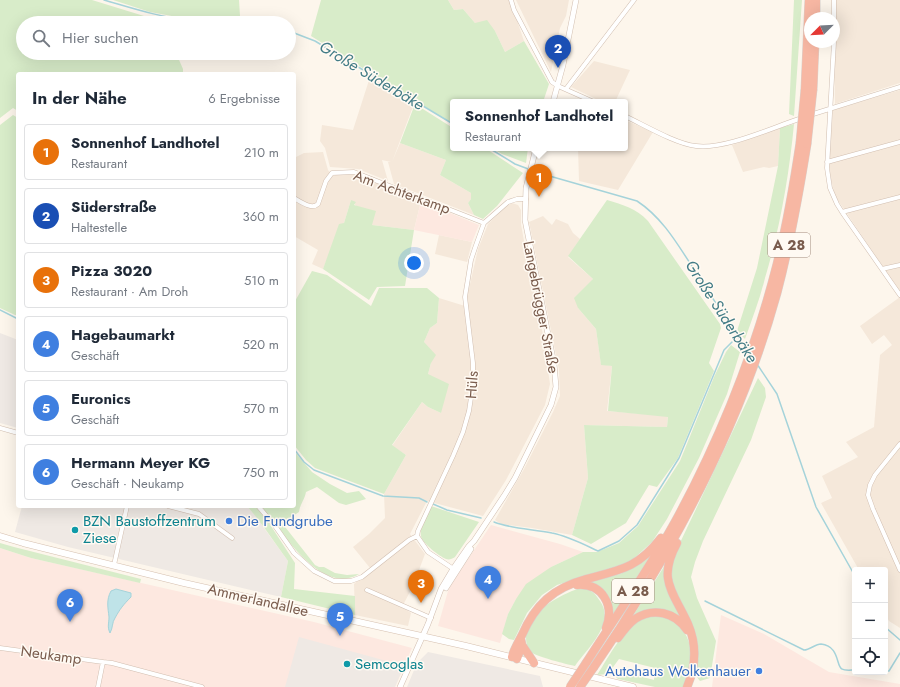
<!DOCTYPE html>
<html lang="de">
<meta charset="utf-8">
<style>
body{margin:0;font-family:Jost,sans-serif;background:#f6f6f7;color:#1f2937}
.controls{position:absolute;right:12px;bottom:12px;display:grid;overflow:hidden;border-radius:4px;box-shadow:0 4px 16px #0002}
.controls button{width:36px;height:36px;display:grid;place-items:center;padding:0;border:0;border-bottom:1px solid #e0e1e3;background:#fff;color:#1f2937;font:20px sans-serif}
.compass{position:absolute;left:804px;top:12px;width:36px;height:36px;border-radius:50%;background:#fff;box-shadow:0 4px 16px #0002;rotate:246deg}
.you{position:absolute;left:414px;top:263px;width:14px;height:14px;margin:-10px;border:3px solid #fff;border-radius:50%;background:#1a73e8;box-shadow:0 0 0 6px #1a73e833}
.badge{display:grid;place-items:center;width:26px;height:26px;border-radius:50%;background:#0b8043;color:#fff;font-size:13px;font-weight:700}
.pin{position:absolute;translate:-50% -33px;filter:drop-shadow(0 1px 2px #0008)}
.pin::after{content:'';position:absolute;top:21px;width:14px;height:12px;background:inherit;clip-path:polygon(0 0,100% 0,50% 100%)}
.popup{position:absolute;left:450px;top:99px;width:178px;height:52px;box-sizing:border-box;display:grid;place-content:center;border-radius:4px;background:#fff;filter:drop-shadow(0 1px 3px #0005);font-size:13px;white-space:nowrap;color:#747a83}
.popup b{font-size:15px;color:#1f2937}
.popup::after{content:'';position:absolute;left:50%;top:100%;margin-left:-8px;border:8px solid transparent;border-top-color:#fff}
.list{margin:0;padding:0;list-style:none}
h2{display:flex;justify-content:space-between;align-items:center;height:52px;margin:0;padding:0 16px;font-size:17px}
h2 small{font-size:13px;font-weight:400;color:#747a83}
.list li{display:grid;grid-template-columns:26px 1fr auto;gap:12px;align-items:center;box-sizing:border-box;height:56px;margin:0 8px 8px;padding:0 8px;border:1px solid #e0e1e3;border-radius:4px}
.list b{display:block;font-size:15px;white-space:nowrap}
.list p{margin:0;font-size:13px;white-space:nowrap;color:#747a83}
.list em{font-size:13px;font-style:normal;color:#747a83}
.icon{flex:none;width:22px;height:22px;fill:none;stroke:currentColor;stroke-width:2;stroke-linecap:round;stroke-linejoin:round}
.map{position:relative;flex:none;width:900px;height:687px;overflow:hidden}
.search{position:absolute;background:#fff;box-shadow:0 4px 16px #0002;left:16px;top:16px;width:280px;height:44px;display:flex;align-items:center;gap:10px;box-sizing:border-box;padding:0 14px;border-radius:22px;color:#747a83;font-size:15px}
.panel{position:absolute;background:#fff;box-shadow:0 4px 16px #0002;left:16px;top:72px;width:280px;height:436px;border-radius:4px}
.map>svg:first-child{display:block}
</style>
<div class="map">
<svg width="900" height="687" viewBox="0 0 900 687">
<rect width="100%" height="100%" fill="#fdf6ec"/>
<path fill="#f5e8da" d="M448 0H510L524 41 505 52 495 31 475 23 463 9 454 10Z
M516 0H569L566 16 560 28 551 72Z
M833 0H900V83L835 104Z
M594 61 630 70 615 102H602L571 87Z
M370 77 414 104 392 162 400 143 446 160 440 175 471 193V199L468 203 474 215 394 184 388 162H391L382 160 388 181 358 169 330 167 325 148 320 141 322 125 353 130Z
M900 90V292L835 196 831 180 829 163 833 110Z
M625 120 653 132 618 190 579 181 578 148H625Z
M780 128 778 166 769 168 764 167 743 172 732 145Z
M323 152 328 170 333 176 336 175 354 173 421 201 414 230 372 225 351 200 344 223 332 247 323 269 312 264 318 250 294 236V184L296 168 294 165V158L304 153Z
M512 203 518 205 521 210V224L524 241 543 335 550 384 545 405 506 480 483 516 427 501 410 534 425 554 413 586 402 607 411 613 408 626 355 615 354 584 370 568 353 547 369 534 385 518 384 494 406 455 392 446 422 402 428 407 441 413 428 374 431 363 424 342 430 328 437 323 439 298 465 306 478 249 488 224 504 208Z
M543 216 552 225 556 219 568 224 573 233 580 239 568 257 593 279 578 308 596 329 601 364 612 366 607 411 668 416 667 427 584 425 588 478 572 535 532 528 501 524 495 520 524 469 553 412 560 396 559 370 529 222Z
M439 235 472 242 467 262 435 254Z
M900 297V628L889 621 885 614V570H859L821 503 832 498 822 476 858 457 846 442 874 427 880 355 892 345 884 335 872 344 860 326Z"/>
<path fill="#fde8e0" d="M421 201 479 225 472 242 414 230Z
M491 525 560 544 583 552 551 567 516 599 508 614 500 643 438 626 448 591 454 580Z
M0 548 31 558 314 622 412 648 395 687H0Z
M721 615 764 634 829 672 900 684V687H712Z"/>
<path fill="#efe9e4" d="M0 333 18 340V428L0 423Z
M22 506H247L261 522 264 528 288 561 281 597 68 547 15 532Z
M299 637 383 660 404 666 395 687H285Z
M428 652 540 676 543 687H407L417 663Z"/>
<path fill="#d8ecc9" d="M0 0H92L157 20 162 23H23V53H176L183 69V74H18V111L13 108 0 118Z
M113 0H239L240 16 233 19H188L150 12Z
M321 0H448L454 10 463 9 475 23 487 20 495 31 505 52 524 41 549 84 543 102H453V124L311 36Z
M794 0H802L794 116 789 114Z
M415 104 453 128V148H485L523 173 497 206 483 219 474 215 468 203 471 199V193L440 175 446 160 400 143Z
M13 115 18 118V315H15L0 308V125Z
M794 124C789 176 780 228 765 278 760 299 752 319 745 339L737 331 757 268 778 166 780 128Z
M492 148H528L526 163 502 154Z
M351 200 356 202 354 205 376 211 372 225 414 230 405 286 377 287 369 300 323 269 339 224 344 223Z
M607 200C623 205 636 208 648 221L720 324 721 328 709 363 714 371 678 458 657 487 649 485 626 523 591 544 572 535 588 478 584 425 667 427 668 417 608 411 612 366 601 365 596 329 578 308 574 298 593 279 568 256Z
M312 271 327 275 371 306 379 288H427L439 298 437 323 430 328 424 342 436 355 431 363 428 374 449 384 441 413 428 407 422 402 392 445 406 455 384 494 315 468 306 460 294 445V303Z
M731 345 740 352 727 394 699 458 667 519 652 542 630 562 557 585 542 595 527 613 514 640 509 639 502 634 508 614 516 599 526 584 551 567 583 552H597L619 543 638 526 680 461 714 377 726 352Z
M758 378 765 388 766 397 751 440 703 541 695 562 691 577 697 598 716 641 710 678 700 681 696 676 698 652 695 634 677 598 671 577 672 565 678 547Z
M294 451 312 472 330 484 347 493 359 491 366 499 346 505 339 503 317 487 306 492C305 499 300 504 299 512L282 523 315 565 319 567H324L335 573 347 575 359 574C321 597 281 530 261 506H294Z
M247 506H255L257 508 271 526 295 563 294 589 355 596V615L281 597 288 561C274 542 262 523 247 506Z
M431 506 479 522 455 557C452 559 449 560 446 559 439 556 422 543 421 536 419 527 428 514 431 506Z
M0 543 14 547 141 579 140 583 31 558 0 548Z
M652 553 612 617 611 606 583 583 620 574 628 570Z
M665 565 686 625 672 614 631 619Z
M580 588C591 589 594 592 600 601 616 623 587 649 575 666 566 664 537 657 531 652 527 648 526 642 526 637 526 612 560 595 580 588Z
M661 616C696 628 695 658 684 687H655L618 679 615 676 621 670H624V672L654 680 655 668 619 659 608 674 597 675C609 657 625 624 646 617 650 616 657 616 661 616Z"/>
<path fill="#bfe3e8" stroke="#a5d3da" d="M116 589 131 593V597C123 605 120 609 115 618 112 622 113 628 110 633 107 627 109 623 109 617 108 608 106 600 111 591Z"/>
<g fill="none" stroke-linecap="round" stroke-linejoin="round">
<path stroke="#a5d3da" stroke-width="1.5" d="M104 0C132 8 159 17 188 20 207 22 225 20 244 23
M289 31 315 41 453 124
M489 148 515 164 539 173 637 201C663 218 678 245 695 271 712 297 729 324 747 350
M0 310 18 319
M757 364 777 394 816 507 855 576
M294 449 304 462 314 470 383 496 419 498 427 502
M433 504 447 510 481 518
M494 522C512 529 533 529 552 533 568 536 583 544 598 551L619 541 637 525 679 458 724 350 732 342
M705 601 804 650C810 650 815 644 821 644 840 646 836 667 842 669 845 671 851 670 855 670
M885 627 900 640
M885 671H889L900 653"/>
<g stroke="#d1beb0" stroke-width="5">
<path id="minor" d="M511 0 514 10 552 82 558 86 594 102
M834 30V0
M834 42 827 168 830 188 837 204 842 212 900 295
M566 89 634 0
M810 115 900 87
M625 116C644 125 676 144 696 146 725 150 773 127 802 118
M827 162 900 142
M294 198C301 202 312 210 318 204L326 181 332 173 354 172 484 223
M842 212 900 197
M882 269 900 265
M0 428 18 433
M900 444 875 475 870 485 868 495 873 509 900 570
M168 506 199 514 232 538
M258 506 275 526 294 553 314 571 334 581H351L362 577 409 540 417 536
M114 565 127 506
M455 570 428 552 417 536 418 531 453 456 463 432 469 411 473 384V363L465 297 471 260 475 248 484 223 508 202 517 199H526
M367 590 431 618
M0 648 103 662
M98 687 103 662 112 663 202 687"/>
</g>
<g stroke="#d1beb0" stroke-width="6">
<path id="tertiary" d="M553 102 563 65 576 0
M446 588 471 549
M400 687 428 624 441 589 453 569 469 546 474 541 504 496 515 478 551 405 556 387 554 364 525 220 526 188 536 148"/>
</g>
<g stroke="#d6c0b0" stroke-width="7">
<path id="secondary" d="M0 536 23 543 184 583 466 646 633 687"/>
</g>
<g stroke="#dad1cd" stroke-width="9">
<path id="motorway" d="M816 18V0
M813 89 815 42
M805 90 809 0
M677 543C657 580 673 591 688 624 697 645 696 666 687 687
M577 585C602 583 615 605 606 628
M618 638C623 631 628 624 635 619 653 607 675 612 687 630
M522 645 534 663
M512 657C514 649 518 643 522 635 535 605 553 588 586 579 620 570 638 568 661 538
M517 659 522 645 521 640
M586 663C616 616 648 571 675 522 719 441 754 355 777 264 787 224 794 183 800 143
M594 667C673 552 740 427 777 293 790 244 799 194 807 144"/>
</g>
<use href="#minor" stroke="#fff" stroke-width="4"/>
<use href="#tertiary" stroke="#fff" stroke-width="5"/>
<use href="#secondary" stroke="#fff" stroke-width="6"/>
<use href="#motorway" stroke="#f7b7a3" stroke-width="8"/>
<g stroke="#dad1cd" stroke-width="9" stroke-linecap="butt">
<path id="motorway-bridge" d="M800 143 805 90
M807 144 813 89
M570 687 586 663
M580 687 594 667"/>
</g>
<use href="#motorway-bridge" stroke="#f7b7a3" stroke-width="8"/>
</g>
<g fill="#3f7fe0" stroke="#fffaf3" stroke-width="1.5">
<circle cx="229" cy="521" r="4"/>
<circle cx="759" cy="671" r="4"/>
</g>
<g fill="#0f9aa8" stroke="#fffaf3" stroke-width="1.5">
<circle cx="75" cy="530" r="4"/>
<circle cx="347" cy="664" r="4"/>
</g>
<g text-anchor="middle" stroke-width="3" stroke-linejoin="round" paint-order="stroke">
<g fill="#fffaf3" stroke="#a28b7f" stroke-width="1">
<rect x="768" y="233" width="42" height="24" rx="3"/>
<rect x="612" y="579" width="42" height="24" rx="3"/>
</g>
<g font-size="14" font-weight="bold" fill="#7a5c4d">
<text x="789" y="250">A 28</text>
<text x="633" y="596">A 28</text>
</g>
<g font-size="15" fill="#7a5c4d" stroke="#fffaf3">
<text transform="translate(402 192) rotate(20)" y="5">Am Achterkamp</text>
<text transform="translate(541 307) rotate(79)" y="5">Langebrügger Straße</text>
<text transform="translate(472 385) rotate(-86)" y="5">Hüls</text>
<text transform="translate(258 600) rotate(13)" y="5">Ammerlandallee</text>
<text transform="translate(51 655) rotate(8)" y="5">Neukamp</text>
</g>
<g font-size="15" fill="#0d838f" stroke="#fffaf3" text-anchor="start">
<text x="83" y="526">BZN Baustoffzentrum<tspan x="83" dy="17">Ziese</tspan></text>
<text x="355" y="669">Semcoglas</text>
</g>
<g font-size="15" fill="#366cbe" stroke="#fffaf3" text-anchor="start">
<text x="237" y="526">Die Fundgrube</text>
<text x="751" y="676" text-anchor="end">Autohaus Wolkenhauer</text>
</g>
<g font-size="16" font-style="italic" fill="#437c86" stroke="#fffaf3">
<text transform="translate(372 75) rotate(31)" y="6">Große Süderbäke</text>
<text transform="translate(722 311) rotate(57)" y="6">Große Süderbäke</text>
</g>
</g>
</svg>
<div class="controls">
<button>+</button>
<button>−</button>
<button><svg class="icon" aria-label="locate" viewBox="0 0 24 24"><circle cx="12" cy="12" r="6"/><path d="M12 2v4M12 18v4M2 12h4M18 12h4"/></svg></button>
</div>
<svg class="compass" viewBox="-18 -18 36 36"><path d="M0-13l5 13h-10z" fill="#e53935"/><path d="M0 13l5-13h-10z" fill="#747a83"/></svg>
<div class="you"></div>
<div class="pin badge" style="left:539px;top:197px;background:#e8710a">1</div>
<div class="popup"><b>Sonnenhof Landhotel</b>Restaurant</div>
<div class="pin badge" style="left:558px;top:68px;background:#1a4fb4">2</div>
<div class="pin badge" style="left:421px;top:603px;background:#e8710a">3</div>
<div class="pin badge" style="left:488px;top:599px;background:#3f7fe0">4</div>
<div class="pin badge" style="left:340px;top:636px;background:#3f7fe0">5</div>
<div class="pin badge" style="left:70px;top:622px;background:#3f7fe0">6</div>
<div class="search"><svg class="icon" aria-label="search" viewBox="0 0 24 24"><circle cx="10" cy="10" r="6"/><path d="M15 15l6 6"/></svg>Hier suchen</div>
<section class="panel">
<h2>In der Nähe<small>6 Ergebnisse</small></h2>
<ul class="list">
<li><span class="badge" style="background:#e8710a">1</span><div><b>Sonnenhof Landhotel</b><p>Restaurant</p></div><em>210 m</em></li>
<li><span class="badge" style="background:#1a4fb4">2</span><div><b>Süderstraße</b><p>Haltestelle</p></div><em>360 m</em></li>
<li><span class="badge" style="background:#e8710a">3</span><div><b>Pizza 3020</b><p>Restaurant · Am Droh</p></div><em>510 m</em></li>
<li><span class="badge" style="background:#3f7fe0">4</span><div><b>Hagebaumarkt</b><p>Geschäft</p></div><em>520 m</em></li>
<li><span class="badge" style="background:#3f7fe0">5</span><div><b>Euronics</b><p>Geschäft</p></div><em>570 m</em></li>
<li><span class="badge" style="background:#3f7fe0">6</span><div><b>Hermann Meyer KG</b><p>Geschäft · Neukamp</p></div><em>750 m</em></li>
</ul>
</section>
</div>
